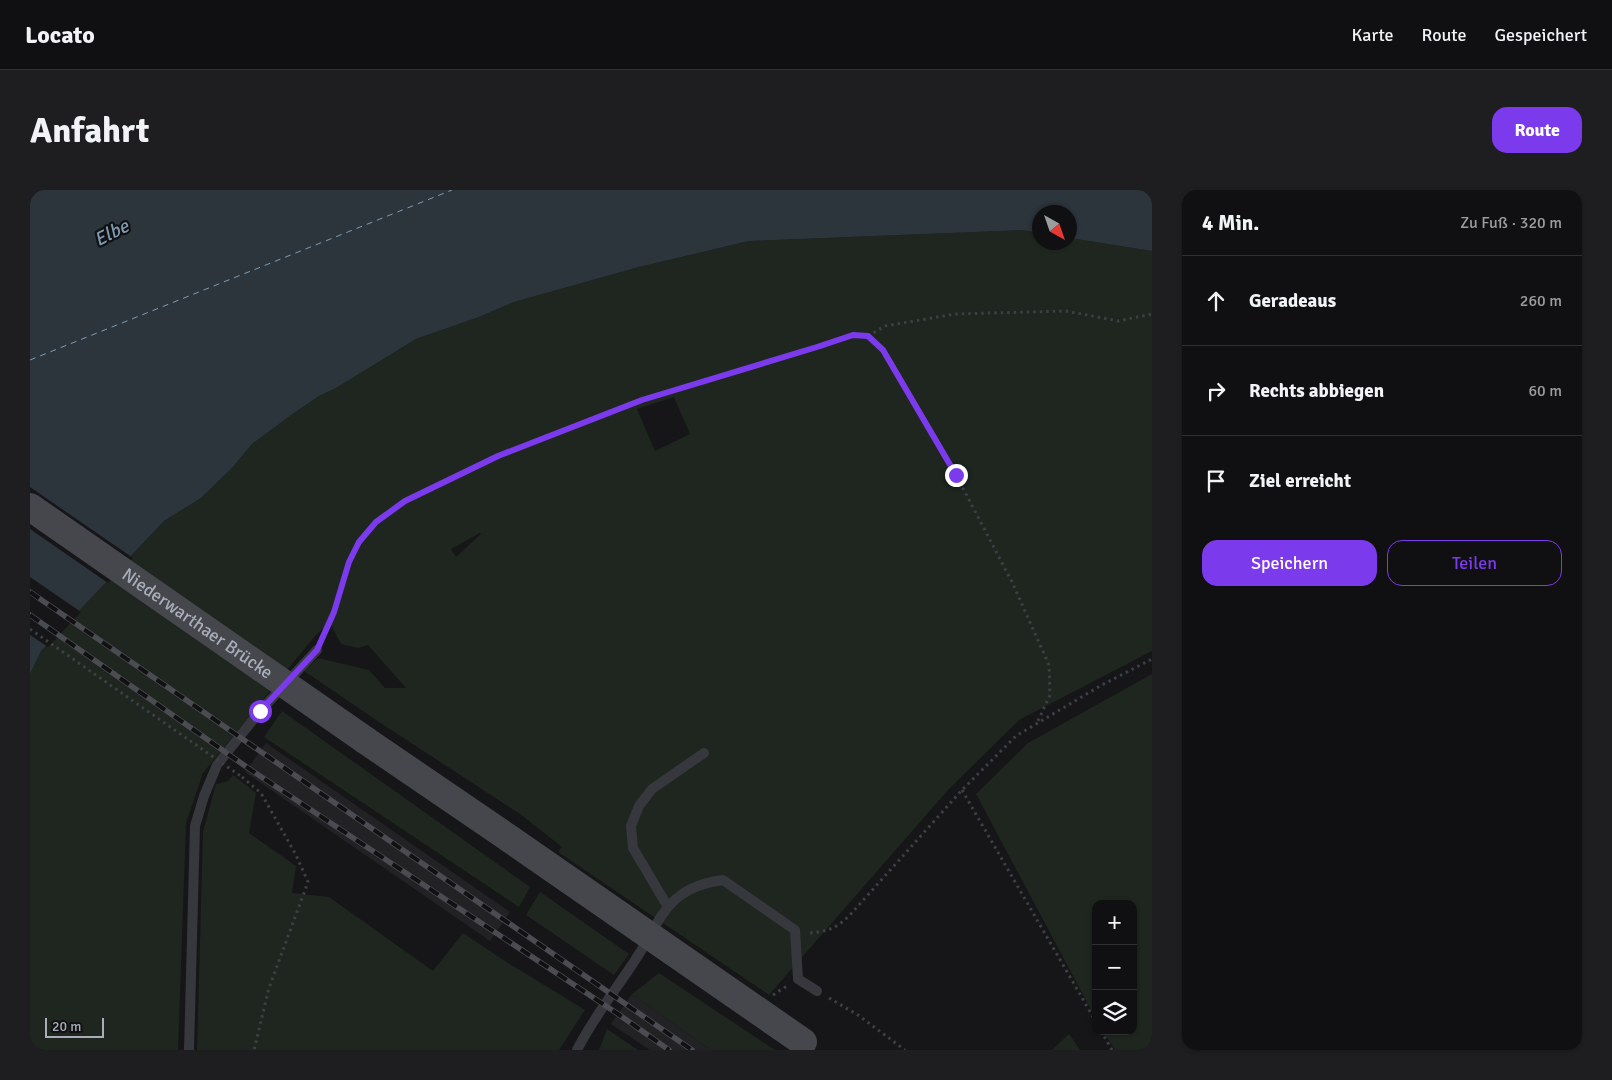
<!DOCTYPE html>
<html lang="de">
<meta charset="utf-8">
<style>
body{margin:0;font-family:Signika,sans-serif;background:#1e1e20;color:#f1f3f6}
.controls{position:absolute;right:15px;bottom:15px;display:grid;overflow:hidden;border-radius:10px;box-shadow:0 1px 4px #0004}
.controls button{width:45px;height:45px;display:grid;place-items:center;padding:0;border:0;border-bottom:1px solid #303032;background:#101012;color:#f1f3f6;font:25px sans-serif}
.compass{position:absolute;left:1002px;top:15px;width:45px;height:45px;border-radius:50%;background:#101012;box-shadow:0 1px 4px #0004;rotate:140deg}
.scale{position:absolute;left:15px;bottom:12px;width:59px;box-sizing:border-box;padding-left:5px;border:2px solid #a8adb8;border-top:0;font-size:14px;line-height:18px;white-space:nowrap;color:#a8adb8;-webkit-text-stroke:4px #111113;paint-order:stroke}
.stop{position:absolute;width:15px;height:15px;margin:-11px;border:4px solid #7c3aed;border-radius:50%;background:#fff}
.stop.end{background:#7c3aed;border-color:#fff;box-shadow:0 1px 5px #0008}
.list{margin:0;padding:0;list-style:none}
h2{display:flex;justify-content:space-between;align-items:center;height:65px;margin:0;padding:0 20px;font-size:21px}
h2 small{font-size:16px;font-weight:400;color:#9c9d9f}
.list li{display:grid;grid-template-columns:32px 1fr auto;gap:15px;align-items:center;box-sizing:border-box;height:90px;padding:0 20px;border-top:1px solid #303032}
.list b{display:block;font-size:19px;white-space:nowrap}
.list em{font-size:16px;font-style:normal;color:#9c9d9f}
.actions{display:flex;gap:10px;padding:15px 20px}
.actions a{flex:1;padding:11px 0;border:1px solid #7c3aed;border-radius:15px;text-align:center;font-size:18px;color:#7c3aed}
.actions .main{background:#7c3aed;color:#fff}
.icon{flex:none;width:28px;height:28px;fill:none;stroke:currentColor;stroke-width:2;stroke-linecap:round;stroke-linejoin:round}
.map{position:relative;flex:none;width:1122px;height:860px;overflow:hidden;border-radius:15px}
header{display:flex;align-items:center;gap:30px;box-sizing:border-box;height:70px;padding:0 25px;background:#101012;border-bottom:1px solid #303032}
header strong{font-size:24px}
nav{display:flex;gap:28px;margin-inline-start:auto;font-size:18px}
.intro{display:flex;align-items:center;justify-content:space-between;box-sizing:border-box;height:120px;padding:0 30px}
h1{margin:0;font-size:35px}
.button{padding:12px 22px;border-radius:15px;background:#7c3aed;color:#fff;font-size:18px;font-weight:700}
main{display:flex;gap:30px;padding:0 30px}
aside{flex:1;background:#101012;border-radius:15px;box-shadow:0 1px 4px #0004}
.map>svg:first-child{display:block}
</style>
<header>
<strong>Locato</strong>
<nav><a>Karte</a><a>Route</a><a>Gespeichert</a></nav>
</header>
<div class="intro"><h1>Anfahrt</h1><a class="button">Route</a></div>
<main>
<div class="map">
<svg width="1122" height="860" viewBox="0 0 1122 860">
<rect width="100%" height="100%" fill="#161618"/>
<path fill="#222225" d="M236 553 480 722 460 751 215 582Z
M602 804 681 860H620L581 834Z"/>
<path fill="#1e261f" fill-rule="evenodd" d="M992 40 1009 43V52H1040V48L1122 61V461L989 530 918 600 739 805 528 662 532 657 490 624 349 532 274 481 288 468 339 480 355 498H376L338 455 328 458 311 454 300 433 285 446 173 583 156 633 148 860H0V484L11 461 134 331 171 308 202 278 222 254 264 223 289 206 306 198 386 149 449 127 484 112 609 77 719 51ZM644 207 660 244 625 261 607 219ZM450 343 451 344 426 367 421 359Z
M1122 484V860H1085L1073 841H1103V714H1066V829L946 604 998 553Z
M252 521 500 697 489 717 234 547Z
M203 585 226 603 219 643 266 676 262 703 299 707 403 781 433 743 475 771 555 820 529 860H167L173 642 186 594 198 591Z
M510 702 599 764 584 785 496 725Z
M629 783 745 860H681L602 804Z
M577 839 608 860H569Z
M1039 844 1050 860H1022Z"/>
<path fill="#2c353c" d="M0 0H1122V61L1040 48V22H1009V43L992 40 719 51 609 77 484 112 449 127 386 149 306 198 289 206 264 223 222 254 202 278 171 308 134 331 11 461 0 484Z"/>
<path fill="#161618" d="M0 297 103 368 78 393 0 339Z
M0 387 51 422 18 457 0 445Z"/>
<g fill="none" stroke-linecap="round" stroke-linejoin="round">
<path stroke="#7f9bb3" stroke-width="1" stroke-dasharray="6 5" stroke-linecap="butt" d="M0 170 422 0"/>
<path stroke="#3d3f44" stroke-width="3" stroke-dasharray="2.5 4" stroke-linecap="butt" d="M838 146 855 136 925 124 1036 121 1088 131 1122 124
M292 448 304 422 319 372 329 352 346 332 375 311 468 266 612 209 787 157 823 145 838 146 853 160 926 285 982 392 1019 475 1020 505 1007 533
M212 587 231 603 266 665 278 692 239 798 224 860
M932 600 1066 832
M780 743C798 741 805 739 819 726L932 600 986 546 1070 496 1122 469
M743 805 757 796
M799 808 828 825 875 860
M1071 841 1082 860"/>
<path stroke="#37383d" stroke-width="10" d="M638 717 603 658 601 636 609 616 622 599 674 563
M159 860 165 636 174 606 187 575 230 521 287 460
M547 860C564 826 589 796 609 764 622 744 631 719 651 705 663 696 678 692 693 690L765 740 768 789 787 801"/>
<path stroke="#45474d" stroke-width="28" d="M335 550 480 649"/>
<g stroke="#4a4c52" stroke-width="5.5">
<path id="rail" d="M0 402 662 860
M0 425 218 578 588 824 639 860"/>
</g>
<use href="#rail" stroke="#111113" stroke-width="4" stroke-dasharray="11" stroke-linecap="butt"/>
<path stroke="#3d3f44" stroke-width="3" stroke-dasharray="2.5 4" stroke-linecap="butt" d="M0 439 212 587"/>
<g stroke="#45474d" stroke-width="28">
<path id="s1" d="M0 317 335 550"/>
<path d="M480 649 773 852"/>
</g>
</g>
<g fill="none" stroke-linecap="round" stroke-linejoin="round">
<path stroke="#7c3aed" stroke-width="6" d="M230 521 287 460 304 422 319 372 329 352 346 332 375 311 468 266 612 210 787 157 823 145 838 146 853 160 926 285"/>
</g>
<g text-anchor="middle" stroke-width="4.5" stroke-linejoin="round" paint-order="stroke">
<g font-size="18" fill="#a8adb8" stroke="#111113">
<text dy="6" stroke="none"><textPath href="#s1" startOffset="204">Niederwarthaer Brücke</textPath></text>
</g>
<g font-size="19" font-style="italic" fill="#7f9bb3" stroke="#111113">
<text transform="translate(81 42) rotate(-27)" y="7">Elbe</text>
</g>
</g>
</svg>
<div class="controls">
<button>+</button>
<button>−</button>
<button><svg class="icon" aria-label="layers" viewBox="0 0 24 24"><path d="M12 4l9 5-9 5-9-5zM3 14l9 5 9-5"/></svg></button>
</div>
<svg class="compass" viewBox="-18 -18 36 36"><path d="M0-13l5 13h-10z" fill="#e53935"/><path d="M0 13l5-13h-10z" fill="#9c9d9f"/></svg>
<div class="scale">20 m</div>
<div class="stop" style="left:230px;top:521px"></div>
<div class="stop end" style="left:926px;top:285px"></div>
</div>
<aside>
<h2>4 Min.<small>Zu Fuß · 320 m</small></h2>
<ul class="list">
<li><svg class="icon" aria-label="ahead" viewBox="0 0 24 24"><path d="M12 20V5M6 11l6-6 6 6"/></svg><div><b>Geradeaus</b></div><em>260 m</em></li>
<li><svg class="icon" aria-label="right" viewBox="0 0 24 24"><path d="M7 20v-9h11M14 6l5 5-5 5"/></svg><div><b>Rechts abbiegen</b></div><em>60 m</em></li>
<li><svg class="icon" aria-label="arrive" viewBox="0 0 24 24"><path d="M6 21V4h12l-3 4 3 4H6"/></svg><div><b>Ziel erreicht</b></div></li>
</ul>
<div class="actions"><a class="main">Speichern</a><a>Teilen</a></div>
</aside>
</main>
